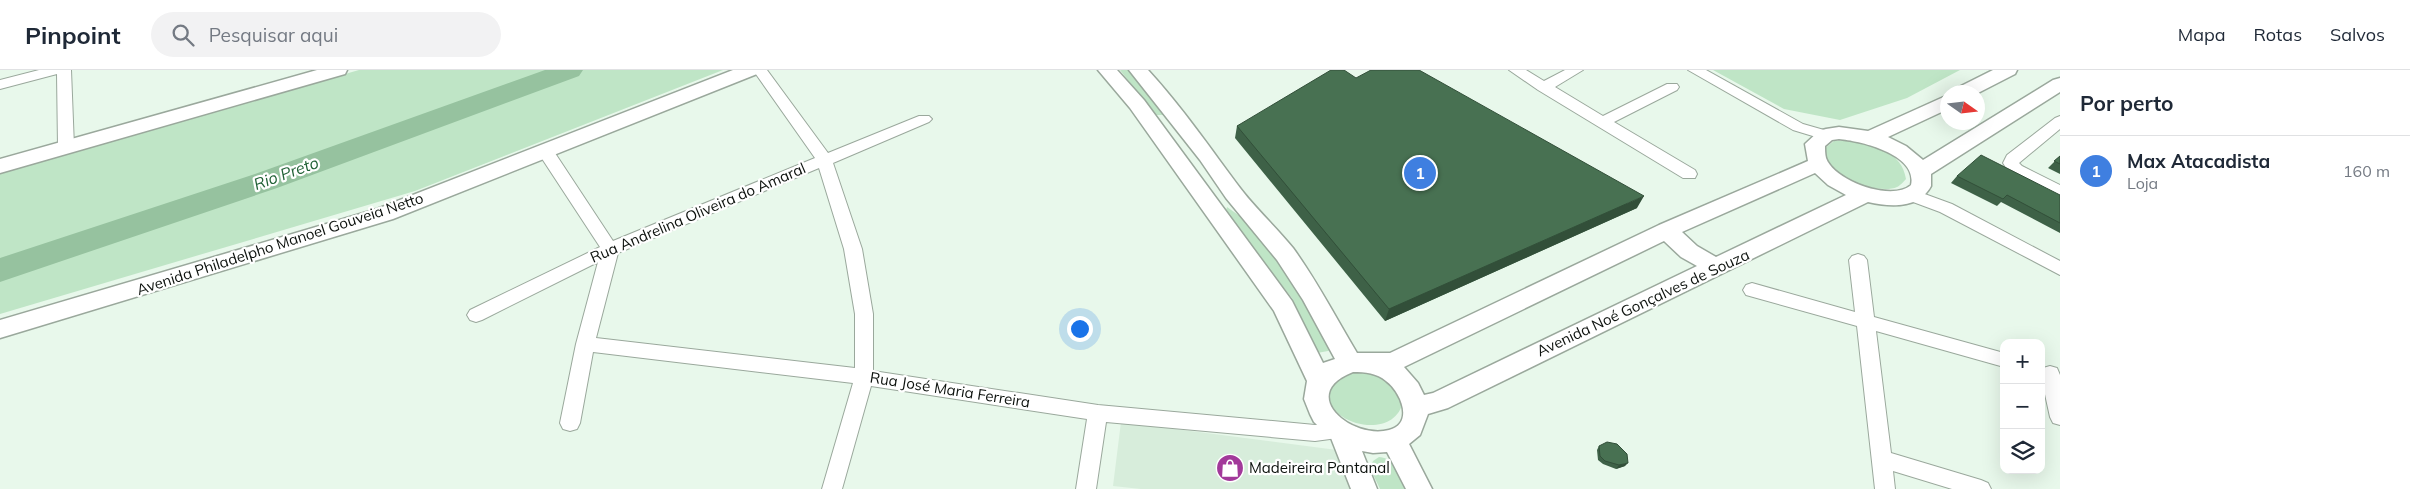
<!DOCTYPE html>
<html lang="pt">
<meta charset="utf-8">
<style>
body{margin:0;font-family:Mulish,sans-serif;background:#f2f2f3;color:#1f2937}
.controls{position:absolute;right:15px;bottom:15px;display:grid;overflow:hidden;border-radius:10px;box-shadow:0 5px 20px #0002}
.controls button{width:45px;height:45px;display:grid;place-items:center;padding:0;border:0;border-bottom:1px solid #e0e1e3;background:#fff;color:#1f2937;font:25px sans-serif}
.compass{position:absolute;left:1940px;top:15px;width:45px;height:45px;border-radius:50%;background:#fff;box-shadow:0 5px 20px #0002;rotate:104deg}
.you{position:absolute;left:1079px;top:258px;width:18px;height:18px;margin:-12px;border:4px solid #fff;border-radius:50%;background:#1a73e8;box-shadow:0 0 0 8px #1a73e833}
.badge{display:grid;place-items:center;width:32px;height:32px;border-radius:50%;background:#0b8043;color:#fff;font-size:16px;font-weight:700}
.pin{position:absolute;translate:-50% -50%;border:2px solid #fff;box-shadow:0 1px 5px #0006}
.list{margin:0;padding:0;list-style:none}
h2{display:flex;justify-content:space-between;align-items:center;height:65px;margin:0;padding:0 20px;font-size:21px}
h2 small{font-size:16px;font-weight:400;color:#747a83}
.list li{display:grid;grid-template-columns:32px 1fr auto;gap:15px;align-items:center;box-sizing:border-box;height:70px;padding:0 20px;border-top:1px solid #e0e1e3}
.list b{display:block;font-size:19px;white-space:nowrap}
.list p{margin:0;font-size:16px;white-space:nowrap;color:#747a83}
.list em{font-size:16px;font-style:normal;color:#747a83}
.icon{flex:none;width:28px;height:28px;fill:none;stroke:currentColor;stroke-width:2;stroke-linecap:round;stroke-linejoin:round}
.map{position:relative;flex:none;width:2060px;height:419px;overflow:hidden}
header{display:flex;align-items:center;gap:30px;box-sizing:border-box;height:70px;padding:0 25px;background:#fff;border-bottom:1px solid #e0e1e3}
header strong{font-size:24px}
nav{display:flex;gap:28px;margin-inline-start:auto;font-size:18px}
.search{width:350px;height:45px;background:#f2f2f3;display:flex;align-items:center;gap:12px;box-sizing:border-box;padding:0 18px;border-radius:28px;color:#747a83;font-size:19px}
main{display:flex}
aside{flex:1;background:#fff}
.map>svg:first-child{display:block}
</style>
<header>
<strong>Pinpoint</strong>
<div class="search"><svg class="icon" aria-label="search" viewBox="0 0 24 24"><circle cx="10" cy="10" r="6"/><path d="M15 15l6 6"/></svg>Pesquisar aqui</div>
<nav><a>Mapa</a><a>Rotas</a><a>Salvos</a></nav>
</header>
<main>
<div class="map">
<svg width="2060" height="419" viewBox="0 0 2060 419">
<rect width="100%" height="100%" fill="#e8f8eb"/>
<path fill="#d7eddb" d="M1121 352 1337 380 1351 419H1141L1113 416Z"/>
<path fill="#bfe5c6" d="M359 0H723L415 121 0 244V103Z
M1120 0H1131L1165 45H1155Z
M1713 0H1960L1907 28 1840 50 1784 39Z
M1852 70C1875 75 1902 82 1906 109 1904 111 1900 116 1897 117 1879 125 1834 108 1826 91 1824 88 1825 82 1824 79L1834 71Z
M1227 137 1244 149 1308 228 1335 277 1328 281 1317 283 1292 228 1225 144Z
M1342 298 1381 301 1403 331C1396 370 1331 357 1328 325 1327 320 1329 314 1329 309Z
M1379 387C1397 389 1400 404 1407 419H1380L1370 398 1373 391Z"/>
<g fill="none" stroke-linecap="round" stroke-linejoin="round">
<path fill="#96c29f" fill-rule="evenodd" d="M545 0H583L579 6 277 118 0 212V188L255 104Z"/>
<g stroke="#9aa89c" stroke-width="2">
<path id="minor" d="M39 0H71L74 77 72 81H60L58 77 57 4 0 19V10Z
M753 0H767L828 83 919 46H929L932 49 929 52 833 93 862 179 873 244V301L1098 335 1315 355 1338 353 1345 355 1348 361 1345 367 1315 371 1106 352 1096 419H1076L1087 349 871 316 842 419H822L853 313 593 282 580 353 577 359 570 361 563 359 560 353 576 274 598 192 482 250 476 252 470 250 467 245 470 240 600 177 537 81 539 77H551L613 171 815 88ZM819 98 844 179 855 244V298L596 268 618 183Z
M1509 0H1526L1544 11 1565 0H1583L1555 17 1603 46 1667 14H1677L1679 17 1677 20 1614 52 1695 100 1697 104 1695 108H1683L1538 20Z
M1688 0H1706L1803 54 1831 62 1834 65 1831 68 1826 70 1793 60Z
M2060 46V59L2019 93 2022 96 2060 115V127L2010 104 2003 93 2007 85 2055 48Z
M1911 119 1952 134 2060 191V205L1940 142 1905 129 1903 125 1905 121Z
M1858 184 1864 186 1867 190 1874 247 2004 283V297L1876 261 1891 383 1981 410 1988 413 1991 419H1952L1893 401 1895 419H1875L1857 256 1746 225 1743 220 1746 215 1752 213 1855 242 1849 190 1852 186Z
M2050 296 2057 298 2060 305V355L2053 353 2050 347 2041 306 2043 298Z"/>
</g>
<g stroke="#9aa89c" stroke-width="3">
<path id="major" d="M317 0H347L345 4 0 103V89Z
M733 0H759L757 4 393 149 0 268V250L377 139Z
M1098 0H1117L1144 30 1292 231 1323 293 1335 289 1303 230 1277 190 1226 128 1200 90 1129 0H1148C1182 37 1210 78 1240 118 1256 139 1276 157 1293 178 1317 211 1336 248 1357 283H1390L1659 155 1808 91 1805 74 1819 61 1826 59 1839 57 1868 61 1948 25V39L1888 67 1906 76 1923 90 2053 10 2060 8V22L1931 104V116C1919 139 1890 137 1868 132L1448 338 1428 344 1420 365 1409 374 1432 419H1406L1387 382 1373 383 1362 381 1377 419H1351L1331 368 1314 352 1310 344 1304 329 1307 311 1274 241 1130 38ZM1839 69C1860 71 1918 84 1911 115 1892 132 1834 111 1826 88 1825 84 1825 80 1825 76L1832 70ZM1815 103 1828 115 1846 125 1716 187 1697 176 1682 162ZM1664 171 1681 187 1697 196 1433 323 1424 325 1418 313 1404 297ZM1353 302C1365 302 1377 303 1386 311 1400 321 1415 353 1389 360 1352 370 1296 324 1353 302Z
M1993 0H2017L2015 4 1978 23 1955 22 1957 18Z"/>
</g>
<use href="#minor" fill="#fff" fill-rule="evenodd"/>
<use href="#major" fill="#fff" fill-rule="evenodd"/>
</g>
<path fill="#3e6147" d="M1356 8 1637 138 1385 251 1235 68 1237 56Z
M2060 86V104L2048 98Z
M1957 106 2060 125V163L2001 132 1997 136 1951 113Z
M1599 376 1625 396 1616 399 1603 394 1598 390 1597 380Z"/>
<path fill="#324f39" d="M1644 126 1637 138 1385 251 1389 239Z
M1628 393 1625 396 1616 399 1619 395Z"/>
<path fill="#487152" stroke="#324f39" d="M1331 0H1344L1356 8 1371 0H1419L1644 126 1389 239 1237 56Z
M1981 85 2060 125V153L2007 125 2003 129 1957 106Z
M2060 86V94L2054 91Z
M1607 372 1617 374 1627 384 1628 393 1619 395 1605 391 1600 386 1599 376Z"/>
<defs>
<g id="shop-disc" transform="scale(1.4375)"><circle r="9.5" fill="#a2399a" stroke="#fff"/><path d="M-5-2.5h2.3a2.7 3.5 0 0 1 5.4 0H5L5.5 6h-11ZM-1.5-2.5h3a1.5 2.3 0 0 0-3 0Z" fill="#fff"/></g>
</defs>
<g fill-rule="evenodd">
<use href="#shop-disc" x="1230" y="398"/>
</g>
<g text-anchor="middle" stroke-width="4.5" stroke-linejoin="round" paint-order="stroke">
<g font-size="15" fill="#0c110d" stroke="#fff">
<text transform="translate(698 143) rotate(-23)" y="5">Rua Andrelina Oliveira do Amaral</text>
<text transform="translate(280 174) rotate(-18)" y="5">Avenida Philadelpho Manoel Gouveia Netto</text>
<text transform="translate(1643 233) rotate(-25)" y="5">Avenida Noé Gonçalves de Souza</text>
<text transform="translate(950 320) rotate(9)" y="5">Rua José Maria Ferreira</text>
</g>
<g font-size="15" fill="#0c110d" stroke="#fff" text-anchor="start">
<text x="1249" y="403">Madeireira Pantanal</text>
</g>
<g font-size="16" font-style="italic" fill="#206135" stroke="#fff">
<text transform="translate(286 103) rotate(-20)" y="6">Rio Preto</text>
</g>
</g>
</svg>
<div class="controls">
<button>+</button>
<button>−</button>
<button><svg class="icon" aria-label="layers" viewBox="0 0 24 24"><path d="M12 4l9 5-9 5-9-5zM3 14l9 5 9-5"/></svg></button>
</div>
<svg class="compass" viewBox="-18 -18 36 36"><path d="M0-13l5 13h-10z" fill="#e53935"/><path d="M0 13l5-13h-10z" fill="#747a83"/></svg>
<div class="you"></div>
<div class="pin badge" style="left:1420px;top:103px;background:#3f7fe0">1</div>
</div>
<aside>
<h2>Por perto<small></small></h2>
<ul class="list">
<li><span class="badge" style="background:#3f7fe0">1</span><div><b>Max Atacadista</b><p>Loja</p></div><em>160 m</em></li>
</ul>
</aside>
</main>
